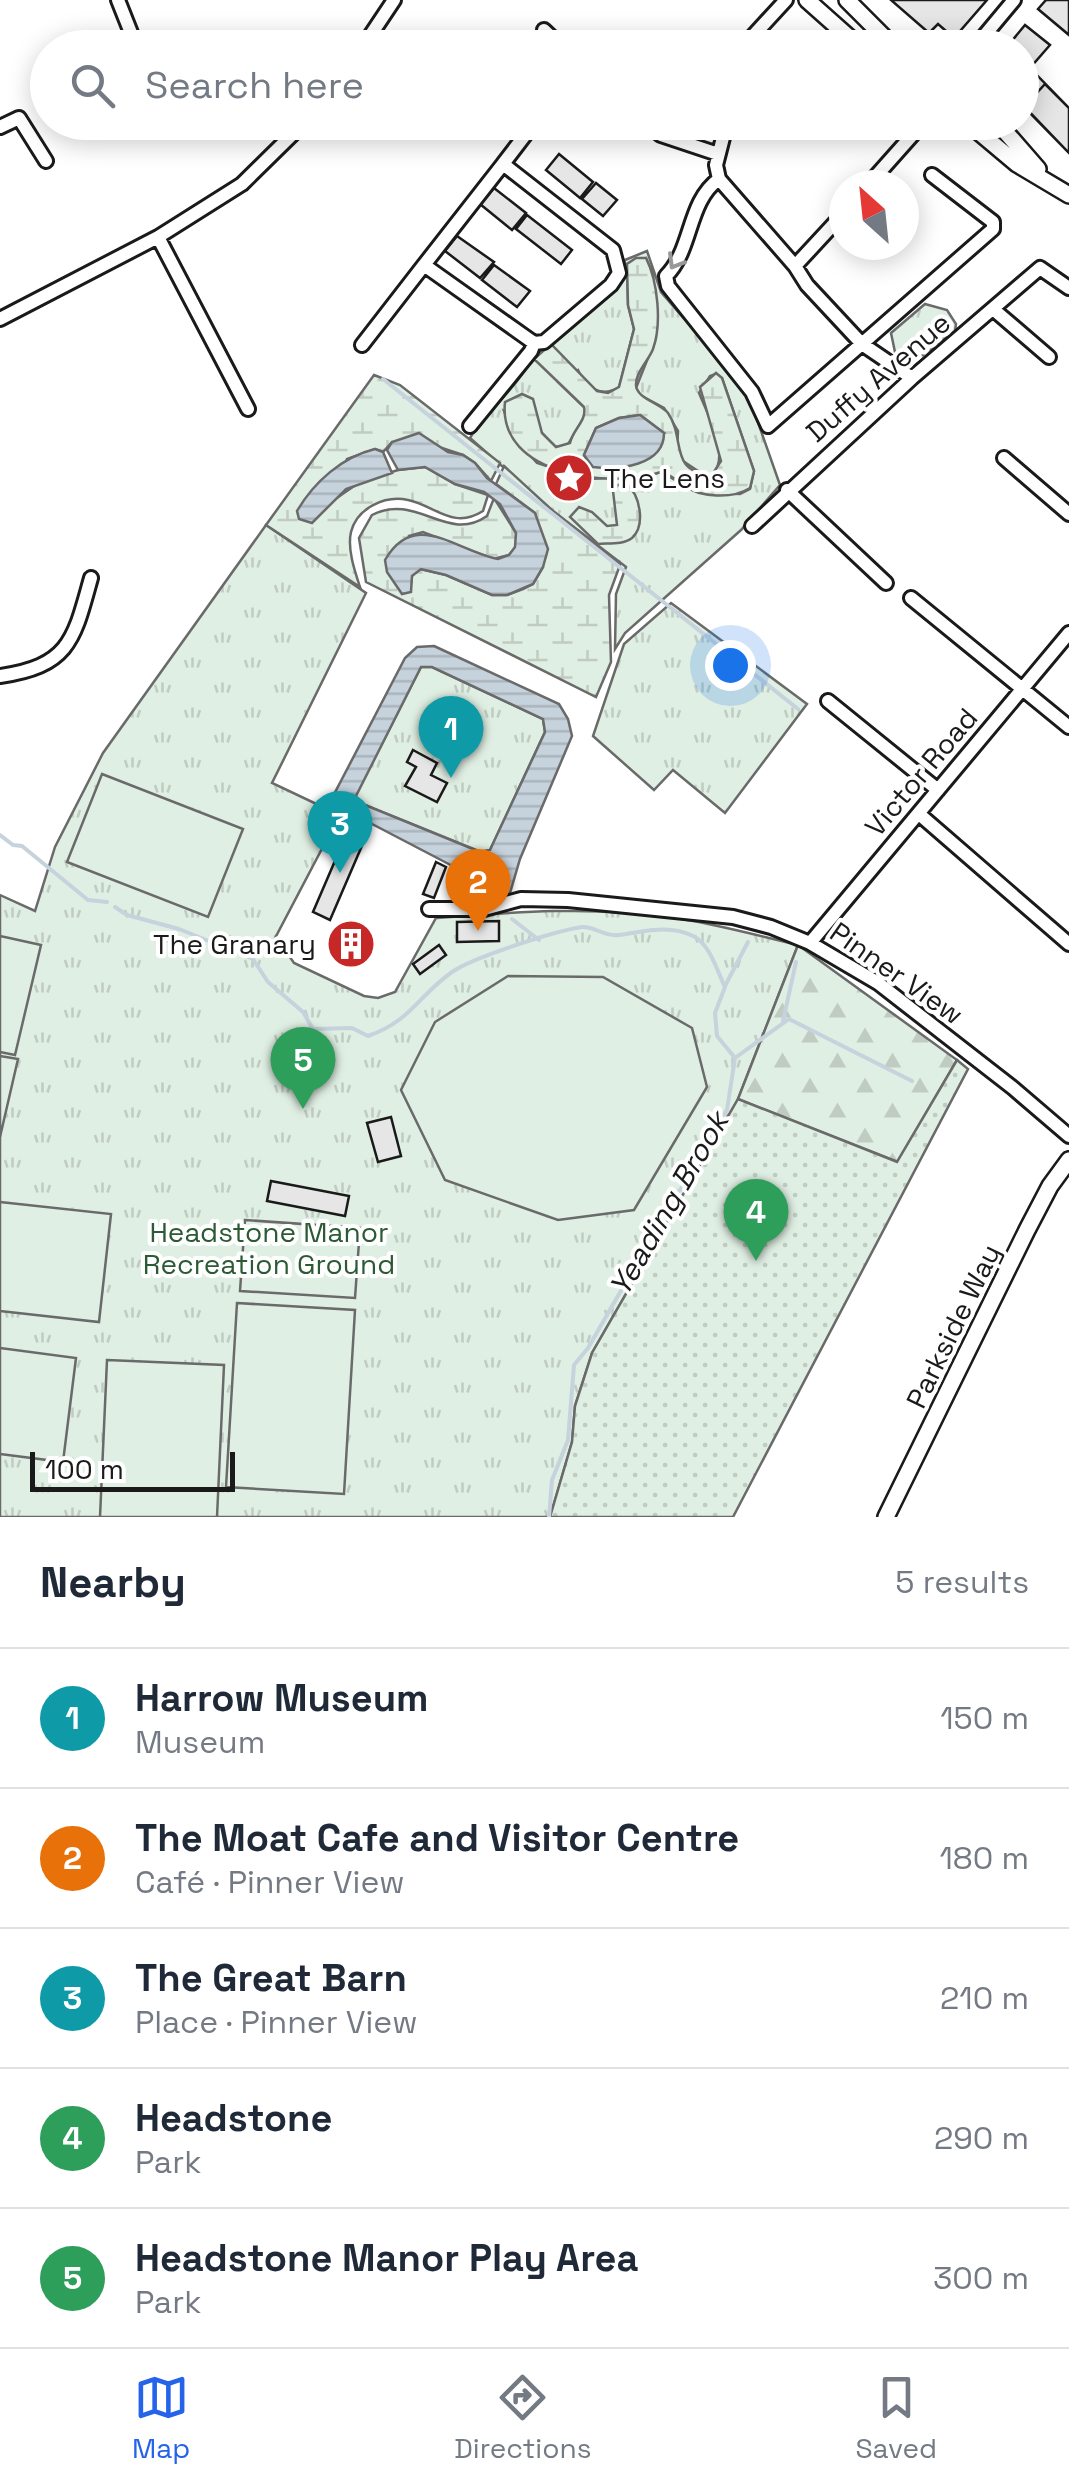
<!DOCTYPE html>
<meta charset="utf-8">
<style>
body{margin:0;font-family:"Space Grotesk",sans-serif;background:#f6f6f7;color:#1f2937}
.compass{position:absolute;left:829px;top:170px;width:90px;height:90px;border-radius:50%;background:#fff;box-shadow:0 5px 25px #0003;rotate:333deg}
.scale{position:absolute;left:30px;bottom:25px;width:205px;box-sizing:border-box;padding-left:10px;border:5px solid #1a1a1a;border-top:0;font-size:28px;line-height:35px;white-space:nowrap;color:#1a1a1a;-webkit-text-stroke:8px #fff;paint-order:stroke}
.you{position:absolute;left:730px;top:665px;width:35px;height:35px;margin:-25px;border:8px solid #fff;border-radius:50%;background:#1a73e8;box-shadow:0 0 0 15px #1a73e833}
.badge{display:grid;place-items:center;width:65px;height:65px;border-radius:50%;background:#2563eb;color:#fff;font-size:32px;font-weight:700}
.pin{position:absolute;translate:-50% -82px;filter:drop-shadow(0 2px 5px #0008)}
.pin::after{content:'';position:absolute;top:52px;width:35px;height:30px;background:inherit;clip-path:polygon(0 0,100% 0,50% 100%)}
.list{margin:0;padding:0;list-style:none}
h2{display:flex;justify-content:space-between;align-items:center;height:130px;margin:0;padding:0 40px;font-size:42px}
h2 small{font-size:32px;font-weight:400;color:#747a83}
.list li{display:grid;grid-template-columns:65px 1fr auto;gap:30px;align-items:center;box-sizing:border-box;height:140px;padding:0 40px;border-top:2px solid #e0e1e3}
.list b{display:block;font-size:38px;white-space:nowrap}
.list p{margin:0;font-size:32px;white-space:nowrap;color:#747a83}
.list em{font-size:32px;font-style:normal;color:#747a83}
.icon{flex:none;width:55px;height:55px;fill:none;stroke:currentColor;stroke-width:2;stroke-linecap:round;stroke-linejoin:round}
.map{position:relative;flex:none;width:1069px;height:1517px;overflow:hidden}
.search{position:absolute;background:#fff;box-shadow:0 5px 25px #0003;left:30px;right:30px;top:30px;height:110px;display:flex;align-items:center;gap:25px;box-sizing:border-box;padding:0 35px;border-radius:55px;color:#747a83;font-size:38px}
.sheet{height:830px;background:#fff}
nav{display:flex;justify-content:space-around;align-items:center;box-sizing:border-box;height:140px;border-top:2px solid #e0e1e3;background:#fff;font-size:28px;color:#747a83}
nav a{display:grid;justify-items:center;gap:5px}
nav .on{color:#2563eb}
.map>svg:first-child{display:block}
</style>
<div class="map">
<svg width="1069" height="1517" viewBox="0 0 1069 1517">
<defs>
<pattern id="grass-tufts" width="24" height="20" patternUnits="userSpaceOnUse" patternTransform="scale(2.5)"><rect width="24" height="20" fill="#e0efe3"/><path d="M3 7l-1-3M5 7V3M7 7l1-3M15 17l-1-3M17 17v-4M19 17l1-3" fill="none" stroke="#c0ccc2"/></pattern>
<pattern id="forest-firs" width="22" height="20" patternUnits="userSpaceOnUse" patternTransform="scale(2.5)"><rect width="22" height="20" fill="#e0efe3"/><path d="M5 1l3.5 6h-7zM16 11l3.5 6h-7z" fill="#c0ccc2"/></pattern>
<pattern id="wetland-marsh" width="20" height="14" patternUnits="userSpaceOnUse" patternTransform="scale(2.5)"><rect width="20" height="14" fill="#e0efe3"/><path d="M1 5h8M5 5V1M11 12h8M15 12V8" fill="none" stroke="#c0ccc2"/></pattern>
<pattern id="garden-dots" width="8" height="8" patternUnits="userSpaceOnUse" patternTransform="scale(2.5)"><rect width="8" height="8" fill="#e0efe3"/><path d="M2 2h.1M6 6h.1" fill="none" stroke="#c0ccc2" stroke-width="1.8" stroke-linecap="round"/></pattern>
<pattern id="water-rules" width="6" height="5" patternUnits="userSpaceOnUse" patternTransform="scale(2.5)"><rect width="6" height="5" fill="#c6d2dc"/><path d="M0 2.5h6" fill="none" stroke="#aab4bc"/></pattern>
</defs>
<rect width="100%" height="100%" fill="#fff"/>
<path fill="url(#grass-tufts)" stroke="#6a6a6a" stroke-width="2.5" fill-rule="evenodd" d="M647 251 661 292 747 391 780 485 741 530 625 633 615 649 616 594 626 567 553 511 470 438C487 409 517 389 531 359L620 284 625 260ZM646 258 653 275 656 338 636 388 640 395 664 408 678 431 677 452 680 459 701 473 712 475C731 457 708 415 699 393L710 376 716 374 722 378 754 471 750 489 740 494 710 493 691 489 661 472 642 477 586 479 537 463 513 436 504 411 542 433 555 447 567 446 586 414 584 407 558 382 578 370C585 388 602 398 619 387L634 329 628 305 627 264Z
M925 304 947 310 956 324 955 331 923 355 912 359 895 352 891 333Z
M266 525 366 593 272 783 327 809 325 814 337 820 272 944 285 950 294 963 364 996 378 998 395 992 436 918C514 912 591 906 669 917 713 923 755 935 798 945L738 1099 592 1353 575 1406 572 1442 550 1517H0V895L35 911 55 847 103 753Z
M671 603 807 704 725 813 673 770 654 790 593 736 624 644Z
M421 667H432L543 719 545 732 490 850 481 852 360 803 355 796Z"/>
<path fill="url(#forest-firs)" stroke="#6a6a6a" stroke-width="2.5" d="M798 945 957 1060 898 1162 738 1099Z"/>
<path fill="url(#wetland-marsh)" stroke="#6a6a6a" stroke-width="2.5" fill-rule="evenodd" d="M636 258H646C658 282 662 324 653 349 649 360 636 372 636 384 635 398 660 403 668 413 686 439 668 472 712 475L721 461 700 387 716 373 722 378 754 471 750 488C733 499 700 498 683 485 675 479 671 475 661 472 612 489 497 476 505 402L522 394 533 399 542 433 556 447 570 443C573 429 587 421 584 407L534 359 551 344 597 391 608 393 619 387 634 329 628 305 627 264ZM640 415 664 433 588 462 584 455 596 428 619 418Z
M374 375 400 385 500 463 491 481 475 463 463 455 442 448 392 442 383 452 375 449 347 459 331 502 360 482 398 470 425 467 455 484 488 495 483 511C453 530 436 506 408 500 385 495 357 508 351 532 347 549 355 572 360 587L266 525Z
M504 466 553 511 620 565 609 595 611 662 596 697 366 582 359 538 372 515C417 492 447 544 487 516L494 498 516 533V547L509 555 493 559 423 532 409 536 411 584 412 575 420 569 446 575 492 595H507L523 589 533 584 543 567 535 513 496 484Z
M626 484C640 494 646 525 632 538 623 545 608 543 598 544L570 517 579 507 592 512 607 526 617 525 613 491 618 485Z"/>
<path fill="url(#garden-dots)" stroke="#6a6a6a" stroke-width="2.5" d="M957 1060 968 1069 733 1517H550L572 1442 575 1406 592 1353 738 1099 897 1162Z"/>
<path fill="#e0efe3" stroke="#6a6a6a" stroke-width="2.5" d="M102 774 243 829 208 917 67 862Z
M0 936 41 945 15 1055 0 1052Z
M508 976 603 977 692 1028 707 1087 634 1210 558 1220 445 1180 401 1090 435 1022Z
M0 1056 18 1059 0 1137Z
M0 1202 111 1214 99 1322 0 1311Z
M245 1220 360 1228 355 1298 240 1291Z
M237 1303 355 1310 344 1494 226 1487Z
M0 1348 76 1358 63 1462 0 1454Z
M107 1360 224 1365 217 1517H100Z"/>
<path fill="url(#water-rules)" stroke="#6a6a6a" stroke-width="2.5" fill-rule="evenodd" d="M640 415 664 433C664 466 619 470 593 467L584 455 596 428 619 418Z
M419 433 448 452 463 455 475 463 487 478 535 513 548 549 543 567 533 584 507 595H492L446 575 421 569 412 576 411 592 402 594 387 572 385 560C415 508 456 551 498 559L509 555 515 547 516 533 500 504 484 492 455 484 425 467 398 470 387 450 392 442Z
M375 449 383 452 392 473 346 489 312 523 299 519 297 511C314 482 342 457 375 449Z
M434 646 559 704 568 719 572 736 520 859 510 893 501 899H495L482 883 464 872 330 802 405 658 417 647ZM421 667H432L543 719 545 732 490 850 480 852 360 803 356 796Z"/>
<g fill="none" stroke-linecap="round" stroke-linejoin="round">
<path stroke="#c6d2dc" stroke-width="4" d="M383 379 798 709
M0 835 13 845 22 846 88 900 107 902
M115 907 127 915 179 929 253 959 268 982 303 1012 313 1029 352 1028 368 1036C411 1021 418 996 452 972 474 957 555 931 582 927 594 926 605 937 618 935 644 932 668 924 693 936 710 944 717 971 725 987L715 1013 717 1036 735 1058 727 1110 689 1167 681 1189 664 1205 651 1225 638 1261 588 1348 574 1365 568 1440 552 1480 549 1517
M512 919 539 940
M725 986 748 942
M783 1021 796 962
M735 1058 789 1019 912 1081"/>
</g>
<path fill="#e6e6e6" stroke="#1a1a1a" stroke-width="2.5" d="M891 0H987L954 38 938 24 929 33Z
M1046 0H1069V35L1038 9Z
M1025 25 1050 45 1022 77V48H1006Z
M1025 25 1050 45 1030 68 1069 108V153L1022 104V48H1006Z
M1045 84 1069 108V153L1024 107Z
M559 154 593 182 580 198 546 170Z
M596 183 617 200 603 216 582 199Z
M494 188 526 213 512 230 480 204Z
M527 215 572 250 561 264 516 229Z
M457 236 494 262 480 278 445 251Z
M494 265 530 291 517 307 482 280Z
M413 750 437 763 431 775 447 783 437 802 405 786 416 767 407 762Z
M350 826 367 834 330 920 313 912Z
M436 862 446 867 434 898 423 894Z
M499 921V941L457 942V922Z
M345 930 365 939 357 957 337 949Z
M439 945 446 955 420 974 413 964Z
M391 1117 401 1156 378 1162 367 1123Z
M271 1181 349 1196 345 1216 267 1201Z"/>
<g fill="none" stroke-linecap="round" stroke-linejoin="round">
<g stroke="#1a1a1a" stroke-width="18">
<path id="minor" d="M118 0 137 48
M544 30 563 48
M362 48 394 0
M747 48 751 38 786 0
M974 48 1014 0
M644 122 661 135 718 154
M0 127 19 118 46 161
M503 164 424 265 534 343
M719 179C687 202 693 249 666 276L668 286 752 392 768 426 993 229V222L932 175
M719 179 795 266 807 285 862 344 912 378
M719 179 716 165 727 122
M868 185 924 122
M158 237 248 409
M795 266 844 213
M993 309 1049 357
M0 319 158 237 242 184 305 122
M362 345 424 265
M470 426 531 351 534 343 544 342 611 285 619 273 613 250 503 164 535 122
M1004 458 1069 514
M787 490 886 583
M752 526 912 378 1040 268 1069 288
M911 598 1069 727
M0 676C70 666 74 639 91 578
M828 701 938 790
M919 814 1069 944
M429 909H484L521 899 568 900 733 917 771 927 810 943 878 983 1013 1088 1069 1136
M810 943 1069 633"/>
</g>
<g stroke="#1a1a1a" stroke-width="20">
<path id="tertiary" d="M807 0 861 48
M847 0 895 48
M967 122 1017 164 1069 195
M997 122 1038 169
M886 1517 1027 1230 1050 1186 1069 1160"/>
</g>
<use href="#minor" stroke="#fff" stroke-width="12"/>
<use href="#tertiary" stroke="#fff" stroke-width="15"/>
</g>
<defs><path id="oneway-chevron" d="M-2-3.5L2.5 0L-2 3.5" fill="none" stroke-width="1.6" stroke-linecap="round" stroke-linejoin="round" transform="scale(2.5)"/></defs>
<use stroke="#989898" href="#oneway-chevron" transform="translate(675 262) rotate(121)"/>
<defs>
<g id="sight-disc" transform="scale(2.5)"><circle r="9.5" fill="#c62828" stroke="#fff"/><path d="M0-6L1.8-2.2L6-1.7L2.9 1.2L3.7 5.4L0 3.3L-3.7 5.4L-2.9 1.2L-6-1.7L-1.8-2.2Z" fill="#fff"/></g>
<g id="building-disc" transform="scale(2.5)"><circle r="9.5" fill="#c62828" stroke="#fff"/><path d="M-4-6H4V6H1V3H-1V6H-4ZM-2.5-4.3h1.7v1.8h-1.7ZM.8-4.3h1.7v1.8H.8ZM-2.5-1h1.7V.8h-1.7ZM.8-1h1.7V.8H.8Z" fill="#fff"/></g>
</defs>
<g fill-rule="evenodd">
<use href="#sight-disc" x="569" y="478"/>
<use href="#building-disc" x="351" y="944"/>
</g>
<g text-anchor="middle" stroke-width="8" stroke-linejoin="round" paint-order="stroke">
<g font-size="28" fill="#1a1a1a" stroke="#fff">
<text transform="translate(878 377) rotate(-41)" y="10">Duffy Avenue</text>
<text transform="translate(921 772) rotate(-50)" y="10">Victor Road</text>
<text transform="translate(897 973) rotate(35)" y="10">Pinner View</text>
<text transform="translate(953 1326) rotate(-64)" y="10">Parkside Way</text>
</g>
<g font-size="28" fill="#1a1a1a" stroke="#fff" text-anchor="start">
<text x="604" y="488">The Lens</text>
<text x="316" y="954" text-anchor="end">The Granary</text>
</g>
<g font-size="28" fill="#2b5a34" stroke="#fff">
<text x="269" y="1242">Headstone Manor<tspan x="269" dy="32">Recreation Ground</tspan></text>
</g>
<g font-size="30" font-style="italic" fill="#1a1a1a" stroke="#fff">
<text transform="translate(669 1204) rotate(-60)" y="10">Yeading Brook</text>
</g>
</g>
</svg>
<svg class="compass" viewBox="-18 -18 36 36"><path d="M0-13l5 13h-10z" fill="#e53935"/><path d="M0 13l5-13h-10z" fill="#747a83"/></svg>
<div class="scale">100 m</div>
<div class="you"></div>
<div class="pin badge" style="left:451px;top:778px;background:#0f9aa8">1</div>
<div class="pin badge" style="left:478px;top:931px;background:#e8710a">2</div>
<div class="pin badge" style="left:340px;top:873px;background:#0f9aa8">3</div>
<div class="pin badge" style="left:756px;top:1261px;background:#2e9e5b">4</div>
<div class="pin badge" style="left:303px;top:1109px;background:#2e9e5b">5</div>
<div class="search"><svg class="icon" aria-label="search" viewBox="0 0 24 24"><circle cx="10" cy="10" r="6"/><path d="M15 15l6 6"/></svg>Search here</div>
</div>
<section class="sheet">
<h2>Nearby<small>5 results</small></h2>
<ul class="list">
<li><span class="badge" style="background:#0f9aa8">1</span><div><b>Harrow Museum</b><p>Museum</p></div><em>150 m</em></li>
<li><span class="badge" style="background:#e8710a">2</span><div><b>The Moat Cafe and Visitor Centre</b><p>Café · Pinner View</p></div><em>180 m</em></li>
<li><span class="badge" style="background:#0f9aa8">3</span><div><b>The Great Barn</b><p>Place · Pinner View</p></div><em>210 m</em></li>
<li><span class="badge" style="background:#2e9e5b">4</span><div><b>Headstone</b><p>Park</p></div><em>290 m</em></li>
<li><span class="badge" style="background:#2e9e5b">5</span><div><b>Headstone Manor Play Area</b><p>Park</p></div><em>300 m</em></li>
</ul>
</section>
<nav>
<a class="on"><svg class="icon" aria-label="map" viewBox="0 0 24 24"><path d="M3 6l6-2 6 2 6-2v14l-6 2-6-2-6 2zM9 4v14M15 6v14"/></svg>Map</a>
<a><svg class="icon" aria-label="directions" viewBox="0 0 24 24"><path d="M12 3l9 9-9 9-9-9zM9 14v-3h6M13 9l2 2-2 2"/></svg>Directions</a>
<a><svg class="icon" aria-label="saved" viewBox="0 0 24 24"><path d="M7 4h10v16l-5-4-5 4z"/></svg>Saved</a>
</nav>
